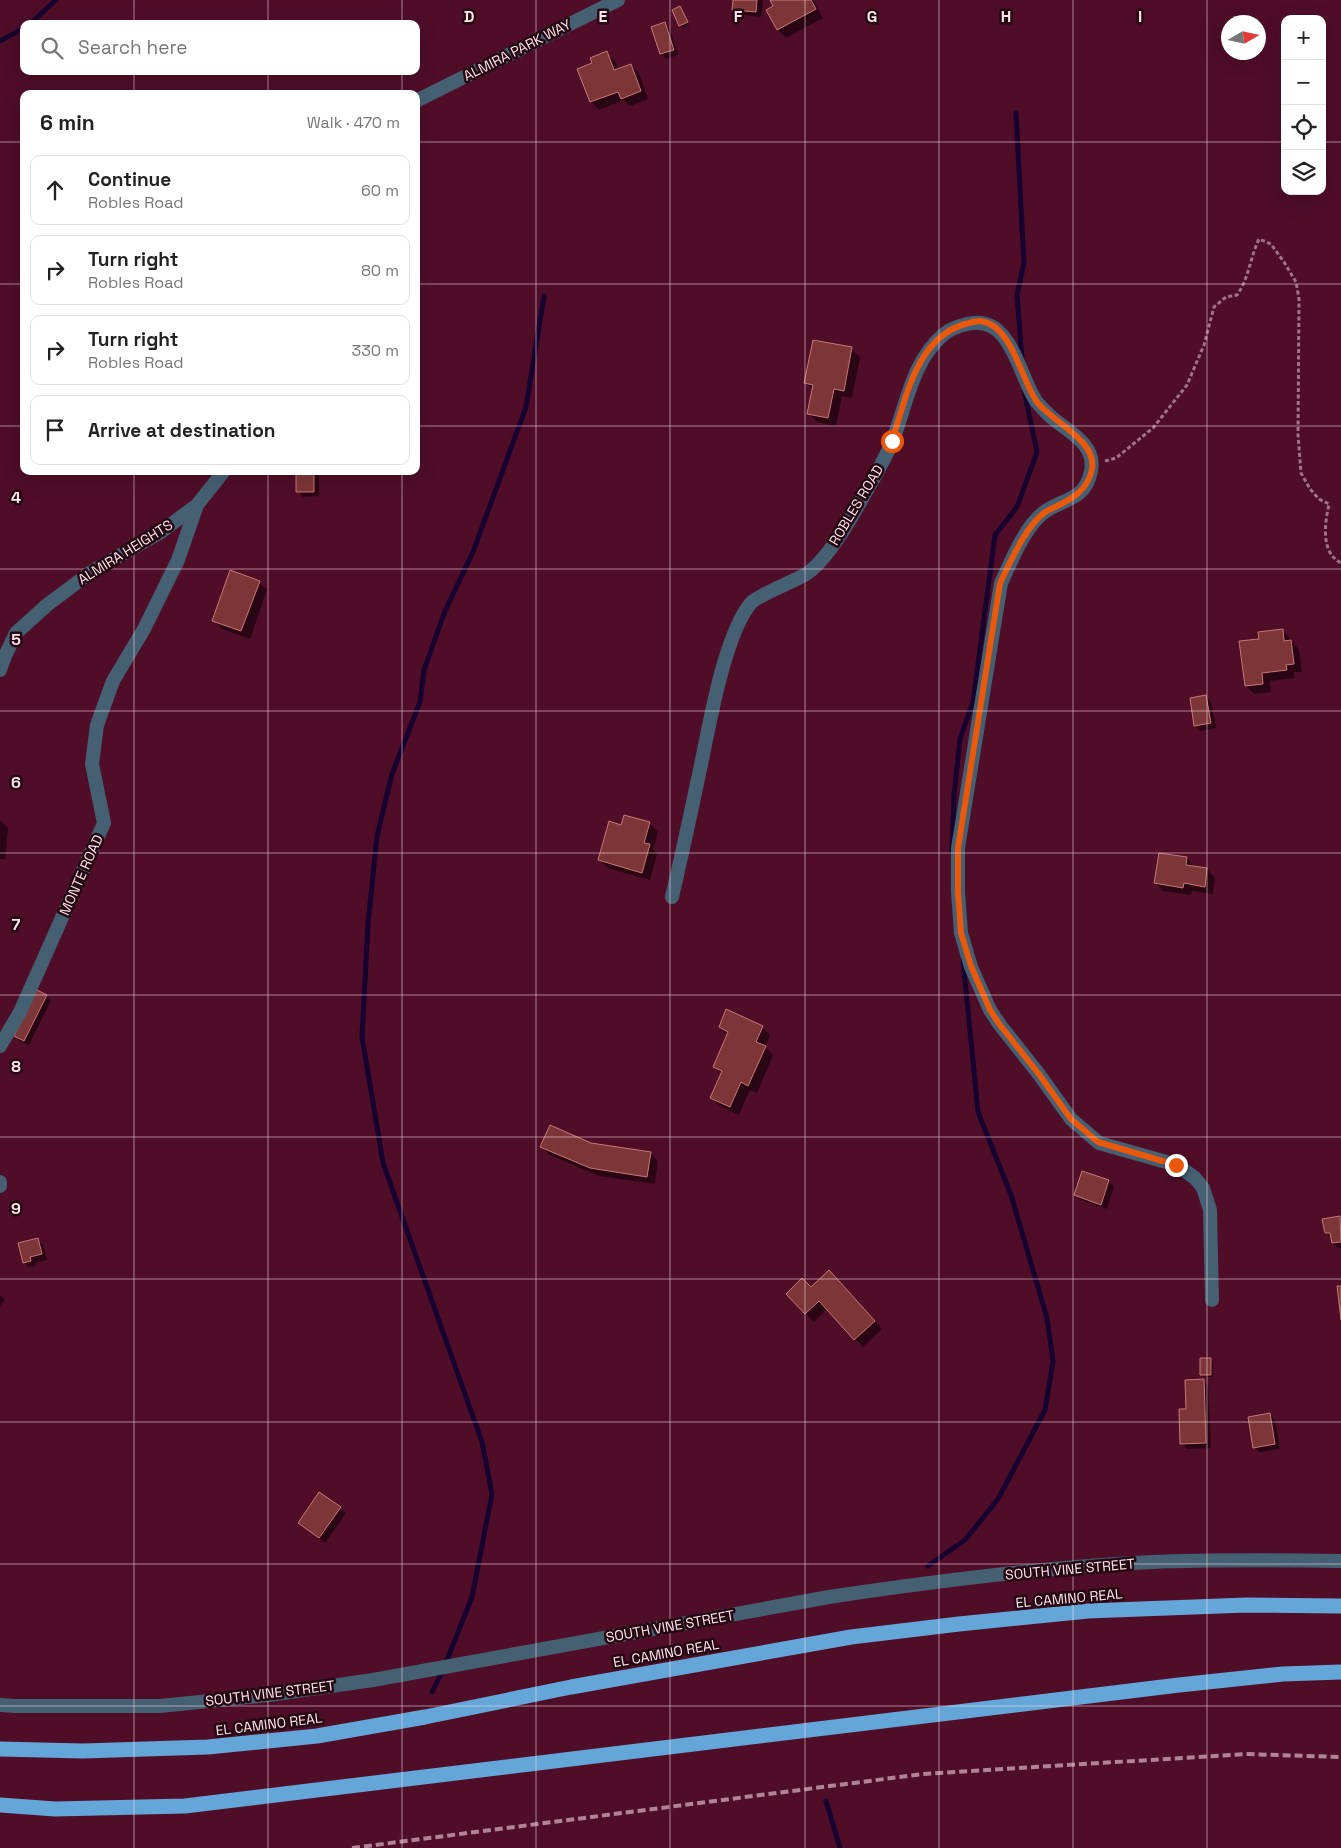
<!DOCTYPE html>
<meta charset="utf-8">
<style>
body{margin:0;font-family:"Space Grotesk",sans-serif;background:#f6f6f6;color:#222}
.controls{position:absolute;right:15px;top:15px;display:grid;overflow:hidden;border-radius:10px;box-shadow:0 5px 20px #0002}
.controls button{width:45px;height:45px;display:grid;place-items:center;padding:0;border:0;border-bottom:1px solid #e0e0e0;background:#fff;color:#222;font:25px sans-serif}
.compass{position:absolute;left:1221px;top:15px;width:45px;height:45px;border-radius:50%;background:#fff;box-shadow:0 5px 20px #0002;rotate:81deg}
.stop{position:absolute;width:15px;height:15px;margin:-11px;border:4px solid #ea580c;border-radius:50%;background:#fff}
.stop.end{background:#ea580c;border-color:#fff;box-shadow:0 1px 5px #0008}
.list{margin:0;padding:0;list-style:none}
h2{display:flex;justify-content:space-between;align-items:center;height:65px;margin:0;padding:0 20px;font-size:21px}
h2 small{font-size:16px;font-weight:400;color:#767676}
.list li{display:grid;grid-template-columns:32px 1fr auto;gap:15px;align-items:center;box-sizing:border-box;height:70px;margin:0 10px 10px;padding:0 10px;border:1px solid #e0e0e0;border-radius:10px}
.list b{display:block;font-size:19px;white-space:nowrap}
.list p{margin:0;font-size:16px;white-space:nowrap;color:#767676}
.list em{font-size:16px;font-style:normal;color:#767676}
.icon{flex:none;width:28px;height:28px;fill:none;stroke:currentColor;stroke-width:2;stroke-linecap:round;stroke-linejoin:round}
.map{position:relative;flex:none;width:1341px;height:1848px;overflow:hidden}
.search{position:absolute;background:#fff;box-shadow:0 5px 20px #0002;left:20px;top:20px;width:400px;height:55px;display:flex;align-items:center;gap:12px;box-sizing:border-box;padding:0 18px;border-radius:10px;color:#767676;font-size:19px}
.panel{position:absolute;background:#fff;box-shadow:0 5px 20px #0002;left:20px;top:90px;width:400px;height:385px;border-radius:10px}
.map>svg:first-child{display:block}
</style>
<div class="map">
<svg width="1341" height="1848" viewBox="0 0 1341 1848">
<rect width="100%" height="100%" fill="#4f0d28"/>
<path fill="#0007" d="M734 0H763L761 17 738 14 733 9Z
M772 0H813L823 18 786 38 778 30 767 10 775 6Z
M673 10H682L689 25 683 28Z
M665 24 670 29 678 55 666 59 661 54Z
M606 53 615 61 618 70 630 65 639 73 648 99 630 106 624 100 599 110 591 102Z
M851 349 860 357 852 398 842 396 836 426 817 422 809 413 813 390 806 383Z
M297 471H317L319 473V496L303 497 298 491Z
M259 582 267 590 250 639 222 629 214 620Z
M1283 630 1299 650 1302 672H1294L1295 678 1270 681 1271 692 1254 694 1246 685 1260 640Z
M1206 696 1211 702 1216 728 1201 731 1195 725Z
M0 820 8 828 5 859H0Z
M649 823 658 832 653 849 657 854 650 880 608 868 599 860 622 826Z
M1187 858 1195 868 1207 869 1215 878 1213 894 1192 891 1191 895 1163 891 1155 882Z
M46 996 51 1001 29 1045 20 1041 15 1035Z
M720 1027H762L770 1035 765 1047 773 1055 757 1093 750 1090 739 1115 720 1106 711 1098 722 1074 714 1066 728 1035Z
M590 1144 650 1153 658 1161 655 1184 599 1176 550 1155 542 1147Z
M1083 1173 1109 1181 1114 1187 1107 1209 1081 1200 1076 1195Z
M1339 1218 1341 1219V1248H1338L1333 1243 1332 1238 1326 1233Z
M38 1240 43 1245 47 1260 35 1263 36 1266 29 1267 24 1262Z
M837 1280 882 1329 863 1347 827 1309 814 1322 787 1294Z
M0 1295 5 1300 0 1306Z
M1211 1359 1213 1362V1377H1204L1201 1374Z
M1203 1380 1208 1386 1211 1448 1187 1449 1182 1443 1187 1410Z
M1270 1414 1275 1420 1280 1449 1259 1452 1254 1447Z
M320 1494 346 1513 325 1543 299 1523Z"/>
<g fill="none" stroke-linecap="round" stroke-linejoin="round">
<path stroke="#17012e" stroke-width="5" d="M30 24 56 0
M0 41 24 28
M1016 113 1024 263 1017 295 1022 359
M952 852 954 795 960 739 973 702 995 535 1017 507 1037 452 1024 390
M928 1566 965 1540 998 1499 1045 1410 1053 1361 1047 1318 1011 1195 978 1112 963 960
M432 1692 443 1670 472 1597 492 1494 482 1442 383 1163 362 1037 368 924 377 836 392 774 420 702 424 670 445 611 473 552 526 407 544 296
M826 1801 840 1848"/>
</g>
<path fill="#7d3637" stroke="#c77876" d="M733 0H757L756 12 732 10Z
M770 0H811L816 9 777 30 766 10 773 6Z
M680 6 688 22 679 26 672 10Z
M665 22 674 50 660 54 651 27Z
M607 51 614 70 631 64 641 91 621 99 618 92 590 102 577 69 592 63 590 58Z
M813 340 852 347 844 391 834 389 828 418 807 414 813 385 804 383Z
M296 471H314V492H296Z
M230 570 260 581 241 631 212 621Z
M1283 629 1284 641 1291 640 1294 664 1286 665 1287 670 1262 673 1263 684 1245 686 1239 641 1259 639 1258 632Z
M1206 695 1211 723 1194 726 1190 698Z
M624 815 650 822 644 843 650 844 642 873 598 860 609 821 621 825Z
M1159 853 1187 857 1186 865 1207 868 1205 887 1184 883 1183 888 1154 883Z
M37 990 47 995 24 1041 14 1036Z
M726 1009 763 1026 756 1042 766 1046 748 1086 741 1082 730 1107 710 1098 722 1071 713 1067 728 1032 719 1027Z
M550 1125 591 1143 651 1152 647 1177 590 1168 540 1147Z
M1082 1171 1109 1180 1101 1205 1074 1195Z
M1340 1216 1341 1242 1332 1243 1330 1233H1325L1322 1219Z
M38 1238 42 1254 30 1257 31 1261 23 1263 18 1243Z
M829 1270 875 1321 854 1340 819 1301 805 1314 786 1294 802 1278 811 1287Z
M1337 1286H1341V1320Z
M1200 1358H1211V1375H1200Z
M1204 1379 1206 1443 1180 1444 1179 1409H1186L1185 1380Z
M1270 1413 1275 1444 1253 1448 1248 1417Z
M319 1492 341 1507 319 1538 298 1523Z"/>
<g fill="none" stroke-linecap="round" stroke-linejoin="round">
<path stroke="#a27385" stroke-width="3" stroke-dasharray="4 2.5" stroke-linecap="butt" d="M1105 461 1116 458 1153 428 1187 385 1204 345 1214 307 1226 297 1237 295C1249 278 1250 258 1259 239L1271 244 1284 262 1296 282 1299 299 1298 435 1301 473 1310 489 1319 499 1329 504C1325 523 1320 552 1341 563"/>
<path stroke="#455f73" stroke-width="14" d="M416 101 618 0
M0 670 5 656 16 633 47 605 91 572 161 532 197 505 224 471
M672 897C683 850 693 803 703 755 711 716 726 632 751 603 760 594 793 582 806 574 827 561 852 517 864 495 874 478 885 459 893 440 907 403 912 361 944 334 950 329 959 326 967 324 1011 313 1018 374 1036 401 1039 405 1043 409 1046 412 1062 430 1097 441 1091 471 1085 502 1062 498 1043 513 1024 528 1011 562 1001 583L958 848V892L961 933 971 967 990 1010 1000 1025 1038 1073 1071 1119 1099 1143 1177 1165 1195 1178 1203 1188 1210 1210 1212 1300
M0 1046 20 1012 104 823 92 764 97 725 113 681 144 629 178 560 197 505
M0 1182V1186"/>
<path stroke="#455f73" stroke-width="14" d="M0 1705 15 1706H160L269 1695 373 1680 829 1597C936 1581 1044 1567 1152 1562 1215 1559 1278 1560 1341 1561"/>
<path stroke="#63a6d7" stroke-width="15" d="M0 1749 83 1751 208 1747 317 1736 425 1717 571 1687 851 1637 959 1624 1088 1611 1246 1605 1341 1606
M0 1805 55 1809 185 1806 1179 1685 1283 1674 1341 1672"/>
<path stroke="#af8493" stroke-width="4" stroke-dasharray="8 4" stroke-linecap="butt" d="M352 1848 923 1774 1246 1754 1341 1757"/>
</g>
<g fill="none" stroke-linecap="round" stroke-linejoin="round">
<path stroke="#ea580c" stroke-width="6" d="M892 441C906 399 916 338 965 324 969 323 975 321 980 321 1012 324 1021 380 1037 402 1052 422 1097 440 1092 469 1088 489 1074 498 1057 506 1053 508 1047 510 1044 513 1025 527 1010 563 1000 583L958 848V892L961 933 971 966 990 1010 1000 1025 1038 1073 1071 1119 1098 1142 1176 1165"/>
</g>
<path fill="none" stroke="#fce2e9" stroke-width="1" stroke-opacity="0.55" d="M134 0V24M268 0V24M402 0V24M536 0V1848M670 0V1848M805 0V1848M939 0V1848M1073 0V1848M1207 0V1848M134 71V94M268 71V94M402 71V94M0 142H24M416 142H1285M1322 142H1341M0 284H24M416 284H1341M0 426H24M416 426H1341M134 471V1848M268 471V1848M402 471V1848M0 569H1341M0 711H1341M0 853H1341M0 995H1341M0 1137H1341M0 1279H1341M0 1422H1341M0 1564H1341M0 1706H1341"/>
<g text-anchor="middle" stroke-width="5" stroke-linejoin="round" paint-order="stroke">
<g font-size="14" fill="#fce2e9" stroke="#240812">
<text transform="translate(517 50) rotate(-27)" y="5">ALMIRA PARK WAY</text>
<text transform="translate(856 505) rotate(-59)" y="5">ROBLES ROAD</text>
<text transform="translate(125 552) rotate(-32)" y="5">ALMIRA HEIGHTS</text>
<text transform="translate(81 875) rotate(-66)" y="5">MONTE ROAD</text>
<text transform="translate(1070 1569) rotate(-5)" y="5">SOUTH VINE STREET</text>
<text transform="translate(1069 1598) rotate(-5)" y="5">EL CAMINO REAL</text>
<text transform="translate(670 1626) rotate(-10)" y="5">SOUTH VINE STREET</text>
<text transform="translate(666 1653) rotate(-10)" y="5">EL CAMINO REAL</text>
<text transform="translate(270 1693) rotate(-7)" y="5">SOUTH VINE STREET</text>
<text transform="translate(269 1724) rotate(-7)" y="5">EL CAMINO REAL</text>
</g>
</g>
<g font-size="16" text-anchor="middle" font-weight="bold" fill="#fce2e9" stroke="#240812" stroke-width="5" stroke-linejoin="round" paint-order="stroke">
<text x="469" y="22">D</text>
<text x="603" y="22">E</text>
<text x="738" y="22">F</text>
<text x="872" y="22">G</text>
<text x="1006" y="22">H</text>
<text x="1140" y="22">I</text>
<text x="16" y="503">4</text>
<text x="16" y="645">5</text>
<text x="16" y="788">6</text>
<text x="16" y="930">7</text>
<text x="16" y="1072">8</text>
<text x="16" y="1214">9</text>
</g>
</svg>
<div class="controls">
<button>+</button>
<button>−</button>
<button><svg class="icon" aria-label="locate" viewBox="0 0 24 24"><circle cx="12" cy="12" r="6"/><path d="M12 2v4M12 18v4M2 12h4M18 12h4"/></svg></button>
<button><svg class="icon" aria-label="layers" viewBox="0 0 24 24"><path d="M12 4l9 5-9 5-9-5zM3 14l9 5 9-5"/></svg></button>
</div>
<svg class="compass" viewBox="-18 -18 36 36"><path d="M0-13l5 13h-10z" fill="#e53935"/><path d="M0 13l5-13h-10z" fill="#767676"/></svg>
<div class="stop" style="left:892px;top:441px"></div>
<div class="stop end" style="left:1176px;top:1165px"></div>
<div class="search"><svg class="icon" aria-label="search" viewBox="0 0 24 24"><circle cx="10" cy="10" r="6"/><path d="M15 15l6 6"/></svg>Search here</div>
<section class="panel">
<h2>6 min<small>Walk · 470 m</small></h2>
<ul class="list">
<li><svg class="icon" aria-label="ahead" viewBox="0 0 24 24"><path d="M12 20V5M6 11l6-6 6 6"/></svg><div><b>Continue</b><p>Robles Road</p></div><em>60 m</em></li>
<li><svg class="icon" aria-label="right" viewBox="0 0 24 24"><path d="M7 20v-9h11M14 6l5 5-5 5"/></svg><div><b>Turn right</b><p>Robles Road</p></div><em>80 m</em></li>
<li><svg class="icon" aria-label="right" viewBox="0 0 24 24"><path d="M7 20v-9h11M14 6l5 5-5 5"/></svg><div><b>Turn right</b><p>Robles Road</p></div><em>330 m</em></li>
<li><svg class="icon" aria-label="arrive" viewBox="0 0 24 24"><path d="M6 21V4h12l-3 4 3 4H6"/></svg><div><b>Arrive at destination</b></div></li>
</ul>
</section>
</div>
